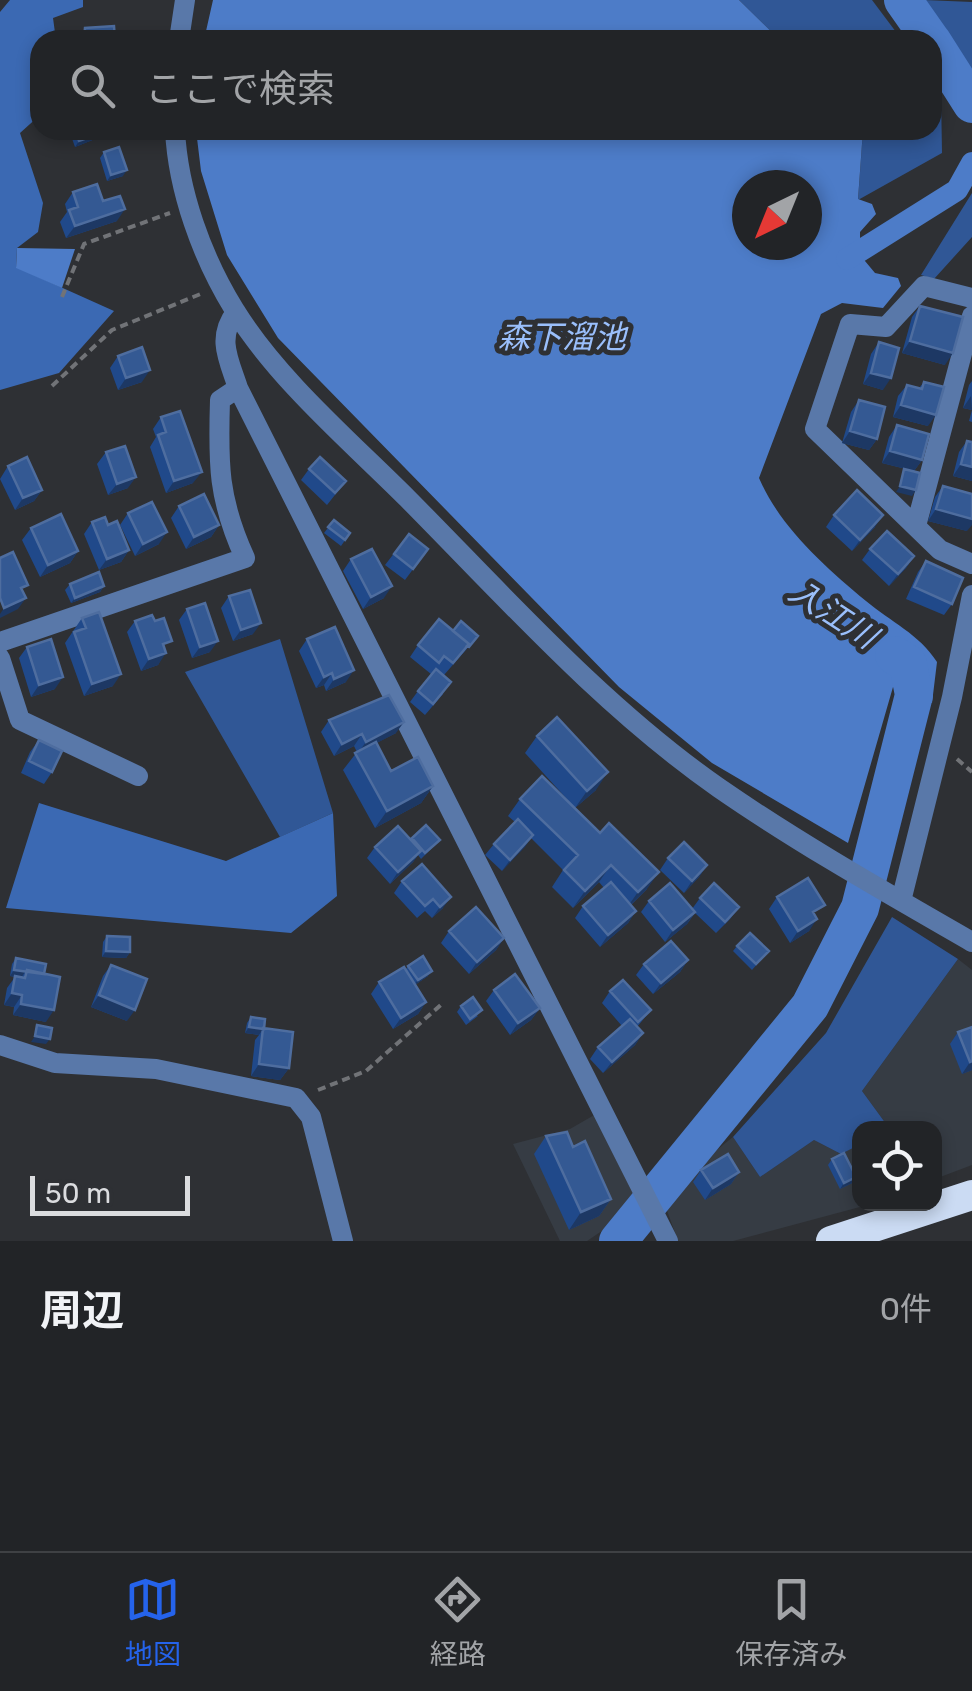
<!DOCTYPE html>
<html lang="ja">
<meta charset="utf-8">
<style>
body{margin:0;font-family:Rubik,"Noto Sans JP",sans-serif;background:#2a2c2f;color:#f1f3f6}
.controls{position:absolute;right:30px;bottom:30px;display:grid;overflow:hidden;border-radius:20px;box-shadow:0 5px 15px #0003}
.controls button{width:90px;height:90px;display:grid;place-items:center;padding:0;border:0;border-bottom:2px solid #3f4144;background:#222427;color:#f1f3f6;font:50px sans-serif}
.compass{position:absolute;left:732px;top:170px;width:90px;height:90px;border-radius:50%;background:#222427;box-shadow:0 5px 15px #0003;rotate:223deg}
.scale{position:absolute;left:30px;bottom:25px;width:160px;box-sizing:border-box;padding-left:10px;border:5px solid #dbdcdf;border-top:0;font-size:28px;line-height:35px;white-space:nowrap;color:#dbdcdf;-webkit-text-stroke:8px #2e3034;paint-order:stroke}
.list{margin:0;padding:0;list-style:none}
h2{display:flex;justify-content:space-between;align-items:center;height:130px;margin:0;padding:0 40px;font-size:42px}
h2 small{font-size:32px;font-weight:400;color:#a2a4a7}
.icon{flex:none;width:55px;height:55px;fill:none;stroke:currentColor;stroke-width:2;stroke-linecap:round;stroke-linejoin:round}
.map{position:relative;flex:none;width:972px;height:1241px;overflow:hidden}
.search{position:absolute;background:#222427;box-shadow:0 5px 15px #0003;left:30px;right:30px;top:30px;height:110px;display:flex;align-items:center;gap:25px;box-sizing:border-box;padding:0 35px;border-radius:30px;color:#a2a4a7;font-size:38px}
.sheet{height:310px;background:#222427}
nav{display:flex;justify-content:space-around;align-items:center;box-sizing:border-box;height:140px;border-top:2px solid #3f4144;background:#222427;font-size:28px;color:#a2a4a7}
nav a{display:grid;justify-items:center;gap:5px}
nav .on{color:#2563eb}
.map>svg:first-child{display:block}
</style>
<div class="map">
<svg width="972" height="1241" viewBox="0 0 972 1241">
<rect width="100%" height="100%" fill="#2e3034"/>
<path fill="#363c44" d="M958 959 972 970V1165L935 1179 934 1128H889L862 1091Z
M596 1114 636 1197 618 1220 587 1241H560L513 1144 570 1129Z
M733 1137 760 1177 814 1140 841 1154 859 1145 860 1204H871L733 1241H678L665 1205 704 1160Z"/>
<path fill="#305796" d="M739 0H872L902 40H780Z
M924 0 972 2V84Z
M932 80 941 93 942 153 858 200 863 130H932Z
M972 193V237L934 279 921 275Z
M280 639 333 813 280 837 185 672Z
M892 917 958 959 862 1091 889 1128H860L859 1145 841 1154 814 1140 760 1177 733 1137 826 1033Z"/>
<path fill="#3b69b3" d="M10 0H83V7L53 18 56 40H40V115L20 133 43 203 38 232 17 248 16 267 114 311 59 373 0 390V12Z
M39 803 226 861 333 813 337 896 291 933 6 908Z"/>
<path fill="#4d7cc8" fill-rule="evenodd" d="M213 0H739L780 40H204Z
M196 130H863L858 199 872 204 876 214 860 232V255L875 273 898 278 901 286 883 308 842 303 821 314 759 478C780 527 825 567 866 601 891 622 919 634 937 662L932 703 893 687 848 843 712 763 619 687 278 338 227 255 201 171ZM807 185V245H747V185Z
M17 248 75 249 62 288 16 268Z"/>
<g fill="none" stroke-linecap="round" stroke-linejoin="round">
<path stroke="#4d7cc8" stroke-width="22" d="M847 259 957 190 972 163"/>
<path stroke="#4d7cc8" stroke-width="38" d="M903 0 931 40
M932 41 972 104
M618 1241 810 1006 860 908 914 695 908 664 894 655"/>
<path stroke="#717377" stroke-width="4" stroke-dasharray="8 5" stroke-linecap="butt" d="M62 297 84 244 170 213
M52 386 112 330 203 293
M957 759 972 772
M318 1090 366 1071 443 1003"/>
<path stroke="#5978a9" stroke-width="20" d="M179 40 185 0
M175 130C178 191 202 257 234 309 278 380 349 440 408 499 507 599 603 707 719 788 800 844 887 893 972 942
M972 298 924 286 886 327 850 324 815 429 940 550 972 564
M236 312C216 338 229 360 238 388L668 1241
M916 526 972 316
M0 642 245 558C218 499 218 464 220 400L238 388
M0 658 20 720 138 776
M901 901 952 697 972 595
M0 1045 55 1063 156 1069 296 1098 311 1117 343 1241"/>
<path stroke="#cbdbf3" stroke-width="30" d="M831 1241 972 1195"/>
</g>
<path fill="#20498a" d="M85 28 115 40H77Z
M69 130H98L99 134 95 139 75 147Z
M104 152 123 176 107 181 100 158Z
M73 192 103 201 117 221 66 238 60 222 67 212 65 204Z
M920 306 945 365 902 353 912 317Z
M879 342 883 390 863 384 871 354Z
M118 356 142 382 118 390 110 368Z
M972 381V422L969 421 972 410 963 408 969 385Z
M924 382 928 426 893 417 898 396 907 385 919 388Z
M859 400 877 439 869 450 842 443 851 412Z
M161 417 193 483 166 493 150 447 156 437 153 429Z
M897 425 922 460 914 471 882 463 889 437Z
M967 441 972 442V481L953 476 959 452Z
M106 452 128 488 108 495 97 464Z
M8 466 42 490 34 501 15 510 0 479Z
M309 469 346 481 327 505 301 480Z
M943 486 967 531 928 521 935 497Z
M179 506 219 525 211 537 186 549 171 518Z
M128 513 159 544 135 556 120 525Z
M834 515 875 527 852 551 826 527Z
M334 520 350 533 341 546 324 533Z
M92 522 108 525 129 550 121 562 99 570 84 534Z
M31 528 78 551 70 563 40 577 22 540Z
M409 534 428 549 405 580 385 565Z
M870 549 914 556 906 568 889 586 862 560Z
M351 559 384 598 363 609 343 571Z
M926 561 952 604 944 615 906 599 918 572Z
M70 584 104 586 100 592 71 603 65 590Z
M229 596 253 634 233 641 221 608Z
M187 609 210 652 192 658 179 620Z
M82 618 113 686 84 696 65 643Z
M135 621 165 651 158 665 141 671 127 632Z
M453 631 478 636 444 675 436 668 431 674 410 657 418 645Z
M307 639 346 682 326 691 324 685 316 688 299 651Z
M27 647 55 689 31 697 19 658Z
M418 691 443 694 425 715 410 702Z
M329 720 396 733 376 743 391 771 433 786 421 803 375 828 343 770 357 752 354 746 334 756 321 732Z
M537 736 596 790 575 808 525 753Z
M39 740 52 772 44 784 21 773 30 752Z
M520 799 647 889 631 905 636 911 628 923 600 947 575 918 583 906 604 888 599 882 573 908 552 887 563 870 531 838 502 871 485 855 494 844 515 822 508 816Z
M426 825 440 840 421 859 418 855 413 862 390 884 367 858 375 847 411 839Z
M668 858 707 865 699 877 684 893 660 870Z
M422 864 443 908 432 918 425 911 417 918 394 893 402 881Z
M777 897 816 917 809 931 790 943 769 909Z
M700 898 739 907 730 919 716 933 695 913 687 924 665 942 641 912 649 901 692 909Z
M449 931 504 938 496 950 469 974 441 943Z
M107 936 130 952 126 958 102 957 103 942Z
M737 946 769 951 752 970 733 951Z
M16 958 44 974 46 1022 13 1015 14 1007 4 1005 7 988 15 977 10 976 12 964Z
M688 960 680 972 653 994 636 975 644 964Z
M111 965 127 1021 91 1007 103 976Z
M408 966 428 976 415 985 426 1002 418 1014 393 1029 371 994 379 982 406 969Z
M494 990 540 1008 531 1020 510 1035 486 1001Z
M610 991 651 1010 637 1027 643 1033 635 1045 603 1073 590 1059 598 1047 622 1026 602 1003Z
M461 1006 478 1016 466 1025 457 1012Z
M251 1017 264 1029 289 1068 280 1080 251 1076 255 1040 259 1035 245 1033 247 1023Z
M958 1032 972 1070 962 1074 950 1044Z
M546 1136 573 1147 611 1199 599 1216 569 1230 534 1154Z
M860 1152V1174L853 1161Z
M832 1159 852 1183 840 1189 828 1165Z
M701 1170 739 1172 731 1184 705 1200 693 1182Z"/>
<path fill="#1d3864" d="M99 134 95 139 75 147 79 141Z
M127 170 123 176 107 181 111 175Z
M125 209 117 221 66 238 75 226Z
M910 341 953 353 945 365 902 353Z
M150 370 142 382 118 390 126 378Z
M871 373 891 378 883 390 863 384Z
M971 396 972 410 963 408Z
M901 405 936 415 928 426 893 417Z
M850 431 877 439 869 450 842 443Z
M890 451 922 460 914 471 882 463Z
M961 464 972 467V481L953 476Z
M202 472 193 483 166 493 174 481Z
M136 477 128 488 108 495 117 484Z
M900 486 916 490 912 496 896 492Z
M42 490 34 501 15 510 23 498Z
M936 509 972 519V525L967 531 928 521Z
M883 515 875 527 852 551 860 540Z
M219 525 211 537 186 549 194 537Z
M167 532 159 544 135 556 143 544Z
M129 550 121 562 99 570 107 559Z
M78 551 70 563 40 577 48 565Z
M914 556 906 568 889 586 898 574Z
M104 586 100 592 71 603 75 598Z
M392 586 384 598 363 609 371 597Z
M26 598 18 609 0 618V614L4 608Z
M261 623 253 634 233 641 241 630Z
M218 641 210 652 192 658 200 647Z
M166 653 158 665 141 671 149 659Z
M354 670 346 682 326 691 334 679Z
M332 673 324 685 316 688 324 677Z
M121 674 113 686 84 696 92 684Z
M63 677 55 689 31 697 39 685Z
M404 722 396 733 358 753 366 742Z
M362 734 354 746 334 756 342 744Z
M608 772 596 790 575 808 587 791Z
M433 786 421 803 375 828 387 811Z
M533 835 525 847 502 871 510 860Z
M421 851 413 862 390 884 398 872Z
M611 865 599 882 573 908 585 891Z
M707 865 699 877 684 893 692 881Z
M659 872 647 889 626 909 638 892Z
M451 897 443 908 432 918 440 907Z
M636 911 628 923 600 947 608 935Z
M695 912 687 924 665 942 673 930Z
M817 919 809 931 790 943 798 931Z
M504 938 496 950 469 974 477 962Z
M106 951 130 952 126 958 102 957Z
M688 960 680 972 653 994 661 983Z
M14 970 25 972 21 978 10 976Z
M432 971 428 976 413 986 418 980Z
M12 993 22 995 14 1007 4 1005Z
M99 995 135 1010 127 1021 91 1007Z
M426 1002 418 1014 393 1029 401 1018Z
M21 1004 54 1010 46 1022 13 1015Z
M540 1008 531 1020 510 1035 518 1023Z
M249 1027 263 1029 259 1035 245 1033Z
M643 1033 635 1045 603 1073 612 1062Z
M35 1036 50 1039 46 1044 31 1042Z
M972 1061V1070L962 1074 970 1062Z
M259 1064 289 1068 280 1080 251 1076Z
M739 1172 731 1184 705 1200 713 1188Z
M856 1177 852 1183 840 1189 844 1183Z
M611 1199 599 1216 569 1230 581 1212Z"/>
<path fill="#345993" stroke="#4e6d9f" stroke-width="2.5" d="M114 26 115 40H84L85 28Z
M75 130H98L99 134 79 141Z
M119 147 127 170 111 175 104 152Z
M97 184 103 201 120 196 125 209 75 226 69 210 78 207 73 192Z
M920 306 963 317 953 353 910 341Z
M879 342 899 348 891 378 871 373Z
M142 347 150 370 126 378 118 356Z
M924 382 944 387 936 415 901 405 907 385 922 389Z
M859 400 885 407 877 439 850 431Z
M180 411 202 472 174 481 158 435 166 432 161 417Z
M897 425 929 434 922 460 890 451Z
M967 441 972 442V467L961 464Z
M125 446 136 477 117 484 106 452Z
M27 457 42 490 23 498 8 466Z
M320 457 346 481 335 493 309 469Z
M904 469 920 473 916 490 900 486Z
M943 486 972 494V519L936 509Z
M857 490 883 515 860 540 834 515Z
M204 494 219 525 194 537 179 506Z
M152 502 167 532 143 544 128 513Z
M61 514 78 551 48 565 31 528Z
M105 517 108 525 117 521 129 550 107 559 92 522Z
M334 520 350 533 345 540 328 527Z
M887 531 914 556 898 574 870 549Z
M409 534 428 549 413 569 394 554Z
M372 549 392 586 371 597 351 559Z
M13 552 28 585 21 588 26 598 4 608 0 598V558Z
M926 561 963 578 952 604 914 587Z
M99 572 104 586 75 598 70 584Z
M250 590 261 623 241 630 229 596Z
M205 603 218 641 200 647 187 609Z
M99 612 121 674 92 684 74 632 86 628 82 618Z
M152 615 155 621 164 618 172 641 163 644 166 653 149 659 135 621Z
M439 619 469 644 453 663 444 656 439 663 418 645Z
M461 621 478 636 469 647 467 646 469 644 453 631Z
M335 627 354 670 334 679 332 673 324 677 307 639Z
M51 639 63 677 39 685 27 647Z
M436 669 451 682 433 704 418 691Z
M389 695 404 722 366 742 362 734 342 744 329 720Z
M557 717 608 772 587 791 537 736Z
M39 740 62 751 52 772 29 761Z
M376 742 391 771 418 757 433 786 387 811 355 753Z
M542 776 600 833 609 823 659 872 638 892 611 865 585 891 564 870 578 855 520 799Z
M518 819 533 835 510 860 494 844Z
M426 825 440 840 425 853 412 838Z
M398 826 421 851 398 872 375 847Z
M684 842 707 865 692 881 668 858Z
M422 864 451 897 440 907 433 899 425 906 402 881Z
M808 878 825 905 813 912 817 919 798 931 777 897Z
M611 882 636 911 608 935 583 906Z
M670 883 695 912 673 930 649 901Z
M714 883 739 907 725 922 700 898Z
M476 907 504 938 477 962 449 931Z
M750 933 769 951 756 964 737 946Z
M107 936 130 937V952L106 951Z
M671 941 688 960 661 983 644 964Z
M423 956 432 971 418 980 408 966Z
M16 958 46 964 44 974 14 970Z
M111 965 147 979 135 1010 99 995Z
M404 967 426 1002 401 1018 379 982Z
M27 970 60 977 54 1010 21 1004 22 995 12 993 15 976 25 978Z
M515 974 540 1008 518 1023 494 990Z
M623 980 651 1010 638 1022 610 991Z
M473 997 482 1010 470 1019 461 1006Z
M251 1017 265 1019 264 1029 249 1027Z
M630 1019 643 1033 612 1062 598 1047Z
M37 1025 52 1028 50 1039 35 1036Z
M972 1027V1061L970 1062 958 1032Z
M263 1028 293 1032 289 1068 259 1064Z
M567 1132 573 1147 585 1141 611 1199 581 1212 546 1136Z
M844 1153 856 1177 844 1183 832 1159Z
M728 1154 739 1172 713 1188 701 1170Z"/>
<g text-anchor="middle" stroke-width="10" stroke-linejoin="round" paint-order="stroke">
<g font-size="32" font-style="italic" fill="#9abffb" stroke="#2e3034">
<text x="562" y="348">森下溜池</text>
<text transform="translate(833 614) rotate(33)" y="11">入江川</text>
</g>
</g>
</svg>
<div class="controls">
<button><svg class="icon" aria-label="locate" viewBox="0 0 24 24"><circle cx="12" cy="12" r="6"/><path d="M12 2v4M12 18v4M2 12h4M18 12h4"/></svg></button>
</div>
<svg class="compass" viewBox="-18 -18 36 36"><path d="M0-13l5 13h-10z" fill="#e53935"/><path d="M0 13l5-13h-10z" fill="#a2a4a7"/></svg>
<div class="scale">50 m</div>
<div class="search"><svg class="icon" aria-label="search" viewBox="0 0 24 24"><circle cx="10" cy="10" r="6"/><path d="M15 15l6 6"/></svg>ここで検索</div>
</div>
<section class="sheet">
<h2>周辺<small>0件</small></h2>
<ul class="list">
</ul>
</section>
<nav>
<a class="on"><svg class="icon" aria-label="map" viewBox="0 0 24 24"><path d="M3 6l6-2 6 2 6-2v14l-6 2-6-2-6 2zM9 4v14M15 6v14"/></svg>地図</a>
<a><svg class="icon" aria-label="directions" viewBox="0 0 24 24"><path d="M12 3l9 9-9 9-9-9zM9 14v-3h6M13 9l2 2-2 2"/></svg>経路</a>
<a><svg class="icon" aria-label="saved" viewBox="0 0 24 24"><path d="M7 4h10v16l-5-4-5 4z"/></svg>保存済み</a>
</nav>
